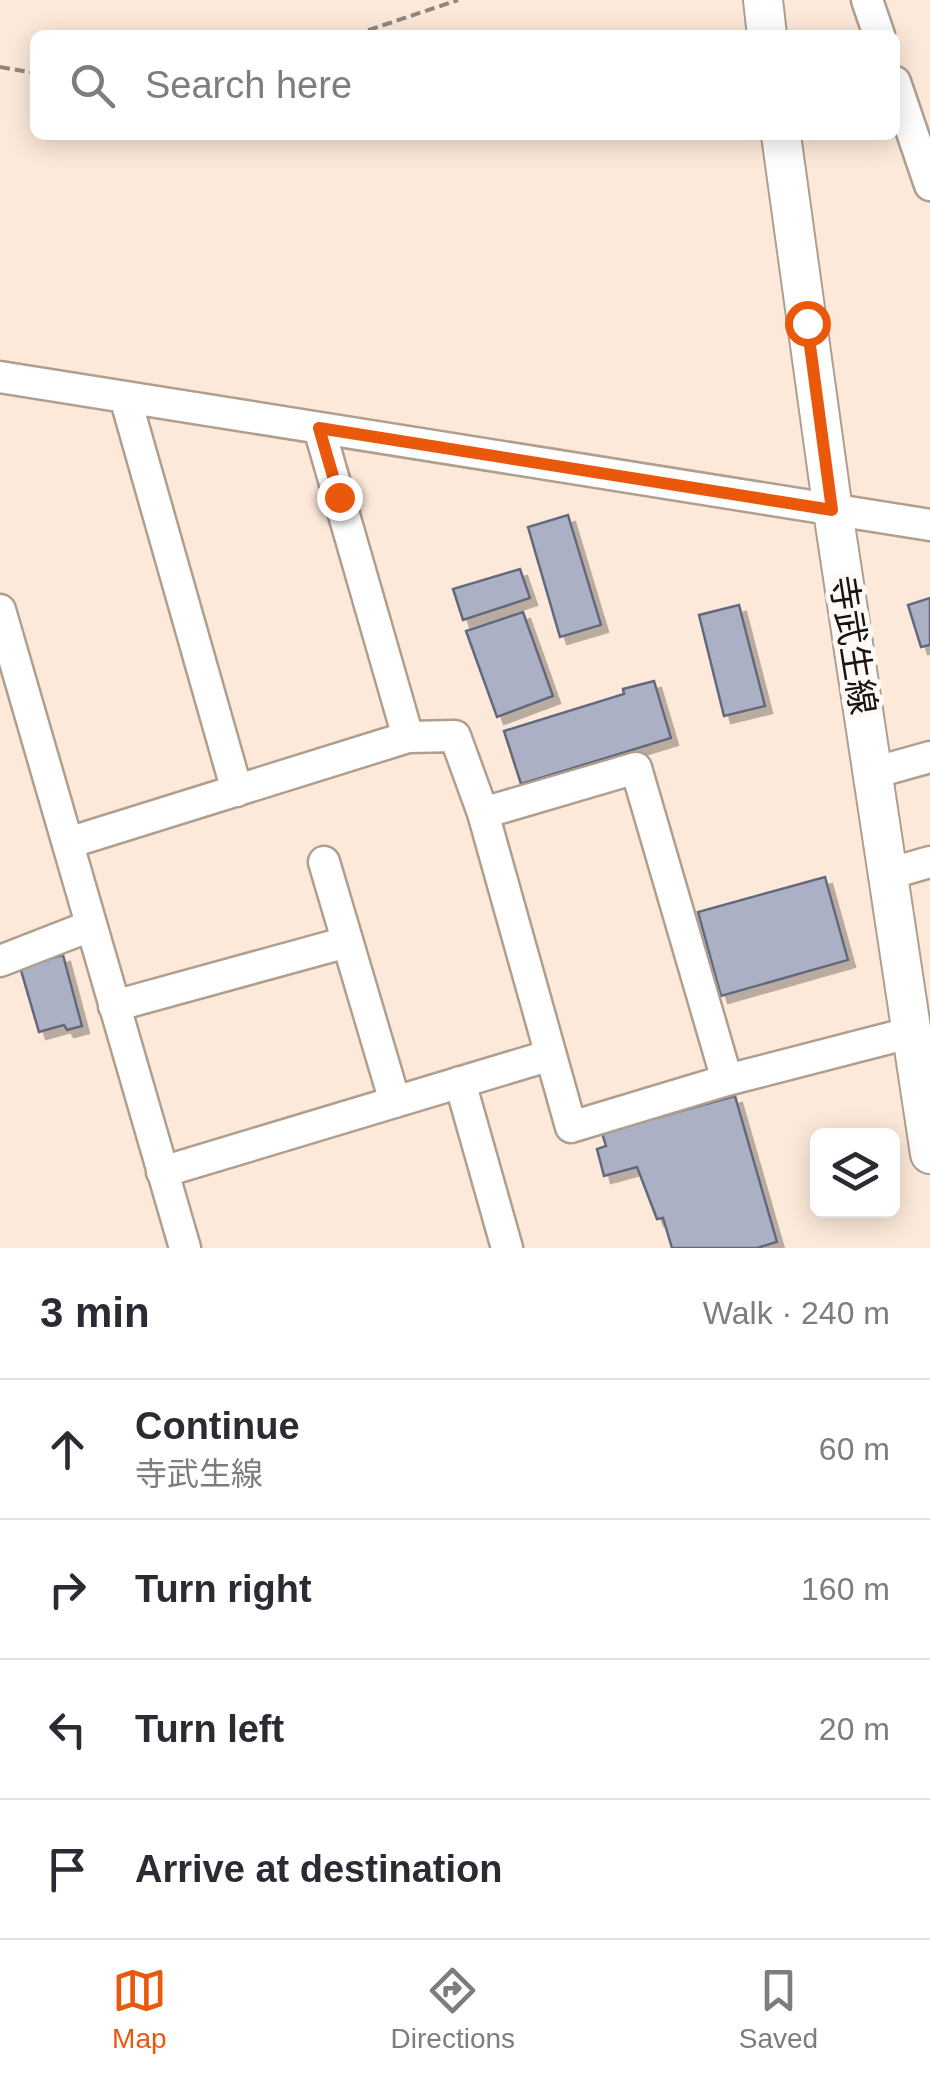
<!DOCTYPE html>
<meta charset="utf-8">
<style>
body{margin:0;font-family:Arial,"Noto Sans JP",sans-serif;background:#f7f7f7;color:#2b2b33}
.controls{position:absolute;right:30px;bottom:30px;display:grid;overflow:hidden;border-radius:15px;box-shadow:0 5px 25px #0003}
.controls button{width:90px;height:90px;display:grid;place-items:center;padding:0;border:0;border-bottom:2px solid #e1e1e2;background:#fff;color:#2b2b33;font:50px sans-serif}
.stop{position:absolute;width:30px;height:30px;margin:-22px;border:8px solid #ea580c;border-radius:50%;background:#fff}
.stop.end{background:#ea580c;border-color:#fff;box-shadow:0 2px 10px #0008}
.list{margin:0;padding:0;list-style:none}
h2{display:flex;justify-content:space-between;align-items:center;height:130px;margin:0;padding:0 40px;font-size:42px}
h2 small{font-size:32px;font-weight:400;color:#7c7c81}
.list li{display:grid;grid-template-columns:65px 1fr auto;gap:30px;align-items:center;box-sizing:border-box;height:140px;padding:0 40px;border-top:2px solid #e1e1e2}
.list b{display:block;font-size:38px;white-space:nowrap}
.list p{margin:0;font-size:32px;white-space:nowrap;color:#7c7c81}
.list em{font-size:32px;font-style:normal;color:#7c7c81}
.icon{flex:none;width:55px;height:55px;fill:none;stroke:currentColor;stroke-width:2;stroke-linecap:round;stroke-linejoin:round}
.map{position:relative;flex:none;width:930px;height:1248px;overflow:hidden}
.search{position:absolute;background:#fff;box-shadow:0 5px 25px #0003;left:30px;right:30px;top:30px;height:110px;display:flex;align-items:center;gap:25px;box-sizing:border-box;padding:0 35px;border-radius:15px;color:#7c7c81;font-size:38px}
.sheet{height:690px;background:#fff}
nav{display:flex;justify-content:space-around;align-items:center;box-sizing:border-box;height:140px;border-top:2px solid #e1e1e2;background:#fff;font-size:28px;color:#7c7c81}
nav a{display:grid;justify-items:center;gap:5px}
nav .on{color:#ea580c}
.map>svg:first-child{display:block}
</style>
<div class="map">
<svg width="930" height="1248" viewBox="0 0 930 1248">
<defs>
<filter id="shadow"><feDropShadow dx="7" dy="7" stdDeviation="0" flood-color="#0004"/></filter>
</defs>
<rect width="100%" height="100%" fill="#fce9d9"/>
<path fill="#abb0c5" stroke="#64687b" stroke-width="2.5" filter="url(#shadow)" d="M568 515 601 625 560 637 528 527Z
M520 569 530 598 463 620 453 589Z
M930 598V645L921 647 908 605Z
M739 605 765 706 724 716 699 615Z
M523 612 553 696 497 717 466 631Z
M654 681 671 738 521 784 504 731 624 694 623 689Z
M825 877 848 960 721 996 698 912Z
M63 955 82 1026 67 1030 64 1025 39 1032 20 967Z
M735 1096 777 1242 757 1248H672L663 1218 657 1219 637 1167 604 1176 597 1149 606 1146 602 1133Z"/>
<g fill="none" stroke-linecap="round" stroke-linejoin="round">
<g stroke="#b09e8f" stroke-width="35">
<path id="minor" d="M867 0 879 35
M895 82 930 185
M0 377 930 525
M125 397 237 791
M319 428 408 737
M0 610 185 1248
M873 773 930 757
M483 813 636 768 727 1080
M68 843 408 737 455 736 483 813 571 1127 727 1080 913 1032
M324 862 395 1102
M888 874 930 862
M0 961 90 926
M114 1006 347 942
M460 1082 507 1248
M162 1172 551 1055"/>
</g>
<g stroke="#b09e8f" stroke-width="42">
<path id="major" d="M763 0 767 35
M781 135 833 511 930 1154"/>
</g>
<path stroke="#92857a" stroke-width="4" stroke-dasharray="10 5" stroke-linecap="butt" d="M354 35 458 0
M0 67 35 73"/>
<use href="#minor" stroke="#fff" stroke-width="30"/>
<use href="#major" stroke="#fff" stroke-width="38"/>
</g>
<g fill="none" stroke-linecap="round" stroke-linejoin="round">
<path stroke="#ea580c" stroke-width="12" d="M339 497 319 428 832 510 807 323"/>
</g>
<g text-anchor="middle" stroke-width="10" stroke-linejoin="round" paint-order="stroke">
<g font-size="35" fill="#1a130e" stroke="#fdf9f6">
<text transform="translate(853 645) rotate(81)" y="12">寺武生線</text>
</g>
</g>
</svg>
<div class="controls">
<button><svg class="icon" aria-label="layers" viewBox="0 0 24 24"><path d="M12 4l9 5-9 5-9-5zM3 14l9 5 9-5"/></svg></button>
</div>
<div class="stop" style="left:807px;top:323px"></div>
<div class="stop end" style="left:339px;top:497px"></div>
<div class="search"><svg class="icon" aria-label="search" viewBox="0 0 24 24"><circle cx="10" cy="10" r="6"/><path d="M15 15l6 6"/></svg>Search here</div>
</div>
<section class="sheet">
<h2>3 min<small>Walk · 240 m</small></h2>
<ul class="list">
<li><svg class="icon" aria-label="ahead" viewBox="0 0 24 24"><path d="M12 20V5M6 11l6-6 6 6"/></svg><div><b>Continue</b><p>寺武生線</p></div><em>60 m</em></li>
<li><svg class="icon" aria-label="right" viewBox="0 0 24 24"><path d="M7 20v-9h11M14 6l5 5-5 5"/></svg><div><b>Turn right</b></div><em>160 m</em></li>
<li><svg class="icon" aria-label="left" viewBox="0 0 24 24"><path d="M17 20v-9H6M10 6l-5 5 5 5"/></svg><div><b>Turn left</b></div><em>20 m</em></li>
<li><svg class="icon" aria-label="arrive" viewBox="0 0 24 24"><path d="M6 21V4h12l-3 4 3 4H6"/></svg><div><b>Arrive at destination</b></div></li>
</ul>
</section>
<nav>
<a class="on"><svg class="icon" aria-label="map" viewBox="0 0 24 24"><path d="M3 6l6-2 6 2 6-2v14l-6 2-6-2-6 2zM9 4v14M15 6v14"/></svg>Map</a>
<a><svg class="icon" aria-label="directions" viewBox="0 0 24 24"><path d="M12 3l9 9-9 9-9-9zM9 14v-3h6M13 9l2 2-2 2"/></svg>Directions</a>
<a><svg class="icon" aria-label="saved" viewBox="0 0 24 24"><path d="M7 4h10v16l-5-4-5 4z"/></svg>Saved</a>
</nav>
